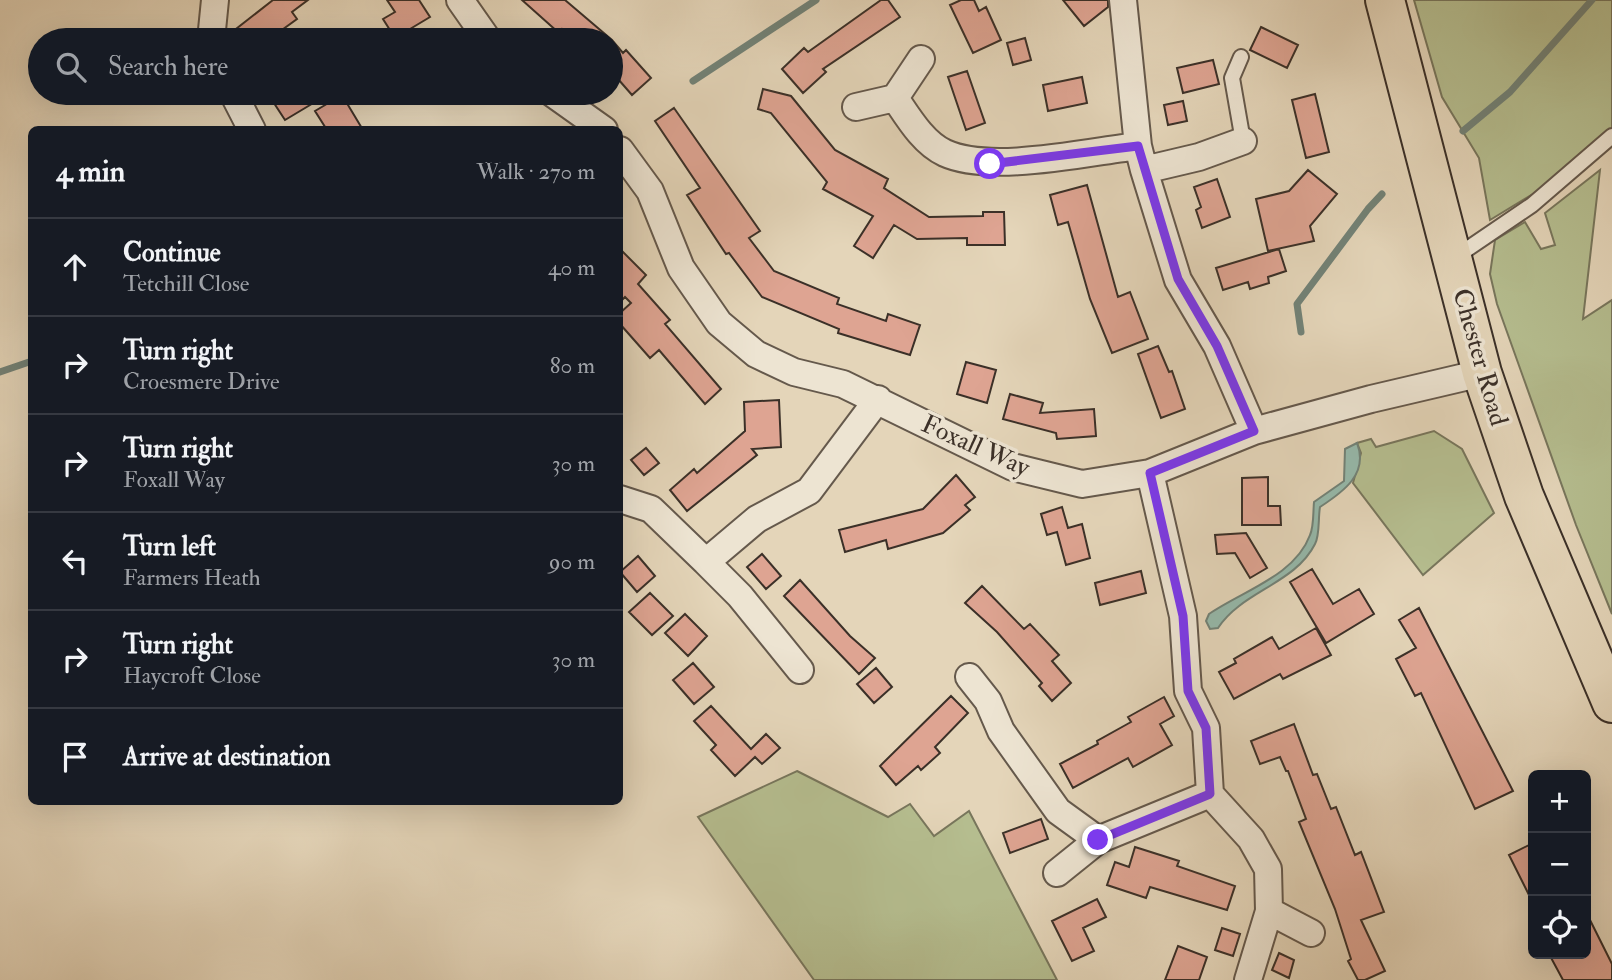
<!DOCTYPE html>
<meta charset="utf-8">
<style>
body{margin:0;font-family:"IM FELL Double Pica",serif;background:#242831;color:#f1f3f6}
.controls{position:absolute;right:21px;bottom:21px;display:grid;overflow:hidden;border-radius:10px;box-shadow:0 7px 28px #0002}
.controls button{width:63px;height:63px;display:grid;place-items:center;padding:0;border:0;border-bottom:2px solid #363941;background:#171b24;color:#f1f3f6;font:35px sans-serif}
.stop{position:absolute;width:21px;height:21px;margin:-16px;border:5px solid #7c3aed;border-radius:50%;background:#fff}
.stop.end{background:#7c3aed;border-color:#fff;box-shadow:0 2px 7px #0008}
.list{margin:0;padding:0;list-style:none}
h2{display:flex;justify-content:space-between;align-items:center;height:91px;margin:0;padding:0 28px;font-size:30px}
h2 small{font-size:23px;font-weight:400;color:#9ea1a6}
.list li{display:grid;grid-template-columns:46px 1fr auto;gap:21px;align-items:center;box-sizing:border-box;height:98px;padding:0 28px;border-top:2px solid #363941}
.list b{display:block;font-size:26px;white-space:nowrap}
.list p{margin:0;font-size:23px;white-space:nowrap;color:#9ea1a6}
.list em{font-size:23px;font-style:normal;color:#9ea1a6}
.icon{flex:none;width:38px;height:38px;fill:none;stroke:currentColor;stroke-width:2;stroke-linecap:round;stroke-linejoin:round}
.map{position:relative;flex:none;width:1612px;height:980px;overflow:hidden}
.search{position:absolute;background:#171b24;box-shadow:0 7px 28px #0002;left:28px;top:28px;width:595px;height:77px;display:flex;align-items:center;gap:18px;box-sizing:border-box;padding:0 24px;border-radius:38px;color:#9ea1a6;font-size:26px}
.panel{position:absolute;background:#171b24;box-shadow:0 7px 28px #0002;left:28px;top:126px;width:595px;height:679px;border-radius:10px}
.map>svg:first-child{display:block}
</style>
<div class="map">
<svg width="1612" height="980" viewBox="0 0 1612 980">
<rect width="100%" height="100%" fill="#e4d5b9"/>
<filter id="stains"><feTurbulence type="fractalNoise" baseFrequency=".00286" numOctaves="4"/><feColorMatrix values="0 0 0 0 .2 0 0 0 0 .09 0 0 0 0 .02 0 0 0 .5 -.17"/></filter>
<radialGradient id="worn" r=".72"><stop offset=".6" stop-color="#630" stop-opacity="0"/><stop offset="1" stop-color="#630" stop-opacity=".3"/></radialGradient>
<path fill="#b5bd8f" stroke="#78765c" stroke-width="2" d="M1414 0H1612V129L1556 180 1490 220 1479 158 1442 97Z
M1600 170 1583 319 1612 300V614L1576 525 1497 304 1490 274 1495 240 1525 222 1541 249 1555 245 1545 213Z
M1434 431 1462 449 1494 513 1423 575 1353 483 1361 453 1357 443 1371 439 1376 447Z
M797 771 888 817 910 804 934 836 969 811 1057 980H814L698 817Z"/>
<path fill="#96b9ab" stroke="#728277" stroke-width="2" d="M1357 443C1369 474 1343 492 1320 507 1318 518 1320 535 1315 544 1295 584 1242 591 1218 628L1210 629 1206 621 1209 614C1242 591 1295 576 1310 535 1314 526 1313 512 1314 502L1344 481 1345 449Z"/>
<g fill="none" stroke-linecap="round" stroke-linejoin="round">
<path stroke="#728277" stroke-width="7" d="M693 81 816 0
M1463 131 1510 92 1592 0
M1301 332 1297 304 1368 209 1382 194
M0 372 32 361"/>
</g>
<path fill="#dea492" stroke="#3b3028" stroke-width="2" d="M273 0H308L292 12 297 19 268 40H227V36Z
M387 0H419L430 17 395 38 383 19 395 12Z
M522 0H565L612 40 623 53 626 50 651 78 632 95 611 71V40H573L562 29 559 33Z
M881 0H888L900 17 823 69 826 72 803 93 782 69 804 48 808 52Z
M961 0H974L979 11 986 7 1001 40 973 53 950 5Z
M1063 0H1108V7L1084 26Z
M1261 27 1298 45 1287 68 1250 50Z
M1025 38 1031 60 1013 65 1007 43Z
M1213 60 1219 84 1183 93 1177 68Z
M967 71 985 123 966 130 948 77Z
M1082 77 1087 103 1048 111 1043 85Z
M763 89 791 96 835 150 888 179 884 188 929 217 983 216V212H1004L1005 245H967V238L917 239 894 225 873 258 854 246 873 216 823 189 827 182 771 113 758 109Z
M284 93H330L285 120 272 100Z
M1315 94 1329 152 1306 158 1292 100Z
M342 95 363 130H327L315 111Z
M1183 101 1187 121 1168 125 1164 105Z
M674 108 760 231 749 238 774 271 839 298 837 304 886 321 888 314 920 325 910 355 838 333 839 329 762 297 729 253 726 254 687 195 700 188 655 121Z
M1308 170 1337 194 1310 226 1314 241 1268 251 1256 199 1289 191Z
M1217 179 1230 217 1202 228 1196 210 1201 207 1194 187Z
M1087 185 1118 297 1130 292 1148 339 1112 353 1090 299 1068 222 1058 225 1050 195Z
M620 249 646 275 638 284 670 320 665 324 721 389 705 404 659 350 650 358 620 324V313L631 303 625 297 620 302Z
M1279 249 1286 271 1268 277 1269 283 1250 289 1248 282 1223 290 1216 268Z
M1158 346 1169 372 1172 371 1185 409 1161 418 1138 354Z
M966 362 996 370 987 403 957 394Z
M1010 394 1043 403 1040 413 1094 409 1096 436 1057 439 1056 433 1003 419Z
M779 400 781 447 752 449 757 455 687 511 670 490 694 469 697 473 745 431 744 402Z
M646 448 659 463 644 475 631 460Z
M956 475 975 497 965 505 970 510 943 533 888 549 886 540 845 552 839 530 923 509Z
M1268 477V506H1280L1281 525H1242V478Z
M1062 507 1068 528 1082 524 1090 558 1066 565 1057 532 1047 535 1041 514Z
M1246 533 1267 568 1250 578 1235 553 1217 554 1215 535Z
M762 554 781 576 766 589 747 567Z
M638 556 655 576 637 592 620 572Z
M1312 569 1333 604 1359 589 1374 614 1326 643 1290 582Z
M1141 571 1146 593 1100 605 1095 583Z
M800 580 850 636 875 658 859 674 784 596Z
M982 586 1024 629 1030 624 1059 655 1052 661 1071 683 1052 701 1039 686 1042 683 997 632 965 603Z
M650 593 673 616 652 635 629 612Z
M1419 608 1513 791 1475 809 1421 693 1415 696 1396 659 1416 648 1399 620Z
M685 614 707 636 688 656 665 633Z
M1316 628 1331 655 1283 679 1280 674 1234 699 1219 672 1236 663 1234 659 1272 637 1279 649Z
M693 663 714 687 694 704 673 680Z
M876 668 892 687 874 703 857 684Z
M951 696 968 713 935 747 940 753 921 770 918 766 896 785 880 766Z
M1164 697 1174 716 1160 724 1172 745 1133 767 1128 758 1073 788 1060 764 1098 744 1097 741 1131 722 1128 717Z
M711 706 751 749 766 734 780 748 762 764 755 757 735 776 711 750 716 745 694 721Z
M1294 724 1313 775 1317 774 1331 809 1336 807 1355 855 1361 852 1384 912 1361 920 1385 971 1365 980H1358L1348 961 1351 959 1335 909 1299 822 1306 819 1288 771H1286L1280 757 1260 764 1251 741Z
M1041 819 1048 839 1010 853 1003 833Z
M1533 843V903L1509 855Z
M1135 847 1179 861 1177 866 1235 886 1227 910 1150 887 1146 898 1107 885 1115 862 1129 867Z
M1097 899 1106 917 1083 928 1094 951 1072 961 1052 921Z
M1586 912 1612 964V980H1563L1549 954H1586Z
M1222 928 1240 934 1233 956 1215 950Z
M1178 946 1207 957 1199 980H1165Z
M1279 953 1294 960 1289 978 1272 970Z"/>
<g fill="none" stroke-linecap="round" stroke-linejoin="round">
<g stroke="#65594c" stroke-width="18">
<path id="lane" d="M1241 57 1232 78 1243 141
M1454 258 1532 205 1612 136"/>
</g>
<g stroke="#65594c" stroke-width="30">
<path id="street" d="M460 0 488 40
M1123 0 1138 146 1144 170 1178 280 1217 346 1254 431
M211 40 215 0
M233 93 252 130
M552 93 604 130
M895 98 921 59
M856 107 895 98C908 117 923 143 945 153 991 174 1087 152 1138 146
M620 150 650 191 681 268 719 323 756 354 794 372 843 384 1013 467 1082 484 1150 473 1254 431 1371 399 1482 373
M1144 170 1199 157 1243 141
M1150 473 1183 616 1188 691 1206 728 1210 794 1251 839 1268 869 1269 911 1248 980
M620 499 651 509 706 562
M800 670 740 596 706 562 757 519 809 491 878 399
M969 677 988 701 1001 731 1058 811 1098 840 1210 794
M1057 873 1098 840
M1269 911 1311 933"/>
</g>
<g stroke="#3b3028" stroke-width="42">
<path id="primary" d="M1385 0 1482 373 1524 496 1612 703"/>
</g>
<use href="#lane" stroke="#ede4d2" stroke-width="14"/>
<use href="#street" stroke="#ede4d2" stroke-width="26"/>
<use href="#primary" stroke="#e4d5b9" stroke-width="38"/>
</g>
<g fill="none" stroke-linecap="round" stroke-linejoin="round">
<path stroke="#7c3aed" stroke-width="9" d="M990 164 1138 146 1178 279 1217 346 1254 431 1150 473 1183 616 1188 691 1206 728 1210 794 1098 840"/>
</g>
<g text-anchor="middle" stroke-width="7" stroke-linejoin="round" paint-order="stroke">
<g font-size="26" fill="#3b3028" stroke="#ede4d2">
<text transform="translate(1481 357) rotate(74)" y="9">Chester Road</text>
<text transform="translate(976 445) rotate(24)" y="9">Foxall Way</text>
</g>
</g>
<rect width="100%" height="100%" filter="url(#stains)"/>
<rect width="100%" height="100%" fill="url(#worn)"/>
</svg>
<div class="controls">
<button>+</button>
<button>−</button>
<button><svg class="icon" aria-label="locate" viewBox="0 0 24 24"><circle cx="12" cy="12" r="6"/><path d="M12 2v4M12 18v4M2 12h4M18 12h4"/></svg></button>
</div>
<div class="stop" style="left:990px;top:164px"></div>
<div class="stop end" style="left:1098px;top:840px"></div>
<div class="search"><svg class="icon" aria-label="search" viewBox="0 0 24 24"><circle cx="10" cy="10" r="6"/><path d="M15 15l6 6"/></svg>Search here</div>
<section class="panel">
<h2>4 min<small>Walk · 270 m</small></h2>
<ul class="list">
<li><svg class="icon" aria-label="ahead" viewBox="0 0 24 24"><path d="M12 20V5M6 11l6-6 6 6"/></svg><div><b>Continue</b><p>Tetchill Close</p></div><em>40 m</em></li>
<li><svg class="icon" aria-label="right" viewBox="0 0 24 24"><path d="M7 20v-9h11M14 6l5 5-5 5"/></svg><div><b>Turn right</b><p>Croesmere Drive</p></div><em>80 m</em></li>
<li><svg class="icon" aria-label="right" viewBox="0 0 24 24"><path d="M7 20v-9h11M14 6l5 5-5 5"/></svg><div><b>Turn right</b><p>Foxall Way</p></div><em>30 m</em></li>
<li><svg class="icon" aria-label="left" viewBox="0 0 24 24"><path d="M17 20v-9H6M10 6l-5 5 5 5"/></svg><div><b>Turn left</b><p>Farmers Heath</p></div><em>90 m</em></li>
<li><svg class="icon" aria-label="right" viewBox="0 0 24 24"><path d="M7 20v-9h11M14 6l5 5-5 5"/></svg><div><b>Turn right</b><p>Haycroft Close</p></div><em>30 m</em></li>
<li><svg class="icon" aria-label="arrive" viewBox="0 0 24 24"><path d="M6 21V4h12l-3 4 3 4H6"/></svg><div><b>Arrive at destination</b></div></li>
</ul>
</section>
</div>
